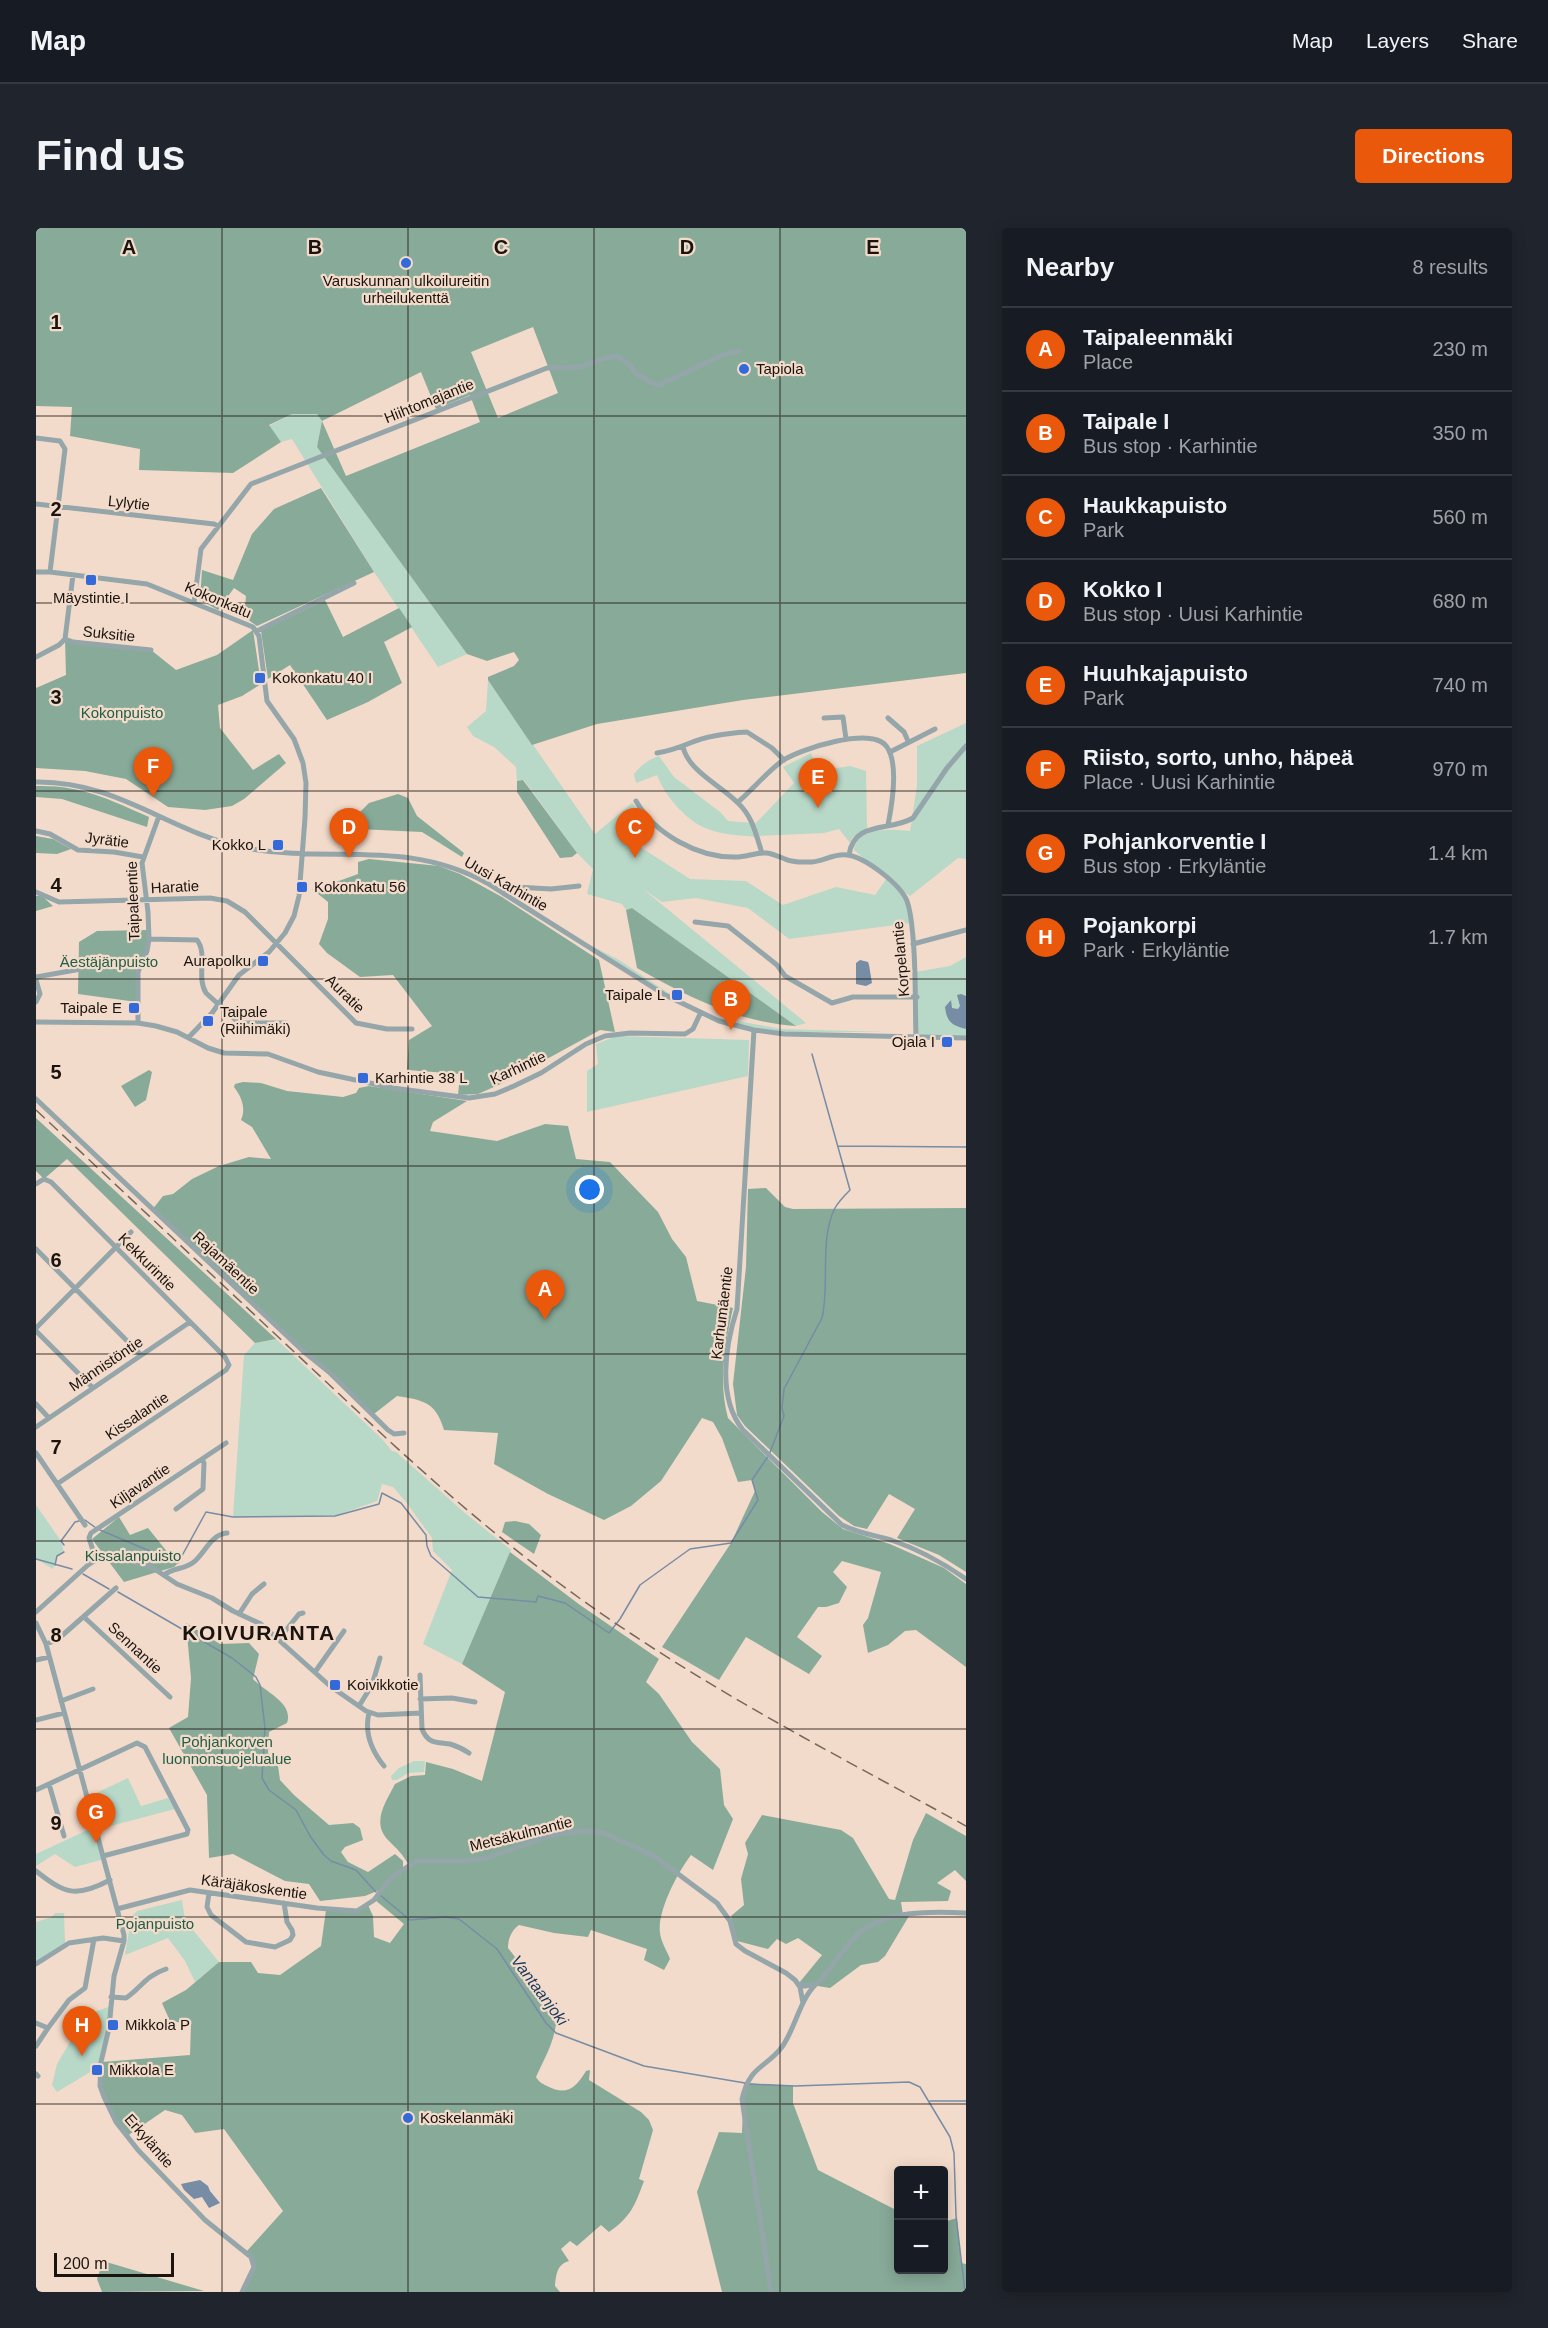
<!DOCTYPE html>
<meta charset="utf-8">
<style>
body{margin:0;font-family:Arial,sans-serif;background:#20242c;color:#f1f3f6}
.controls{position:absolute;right:18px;bottom:18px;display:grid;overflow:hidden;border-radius:6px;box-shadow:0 3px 15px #0003}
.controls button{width:54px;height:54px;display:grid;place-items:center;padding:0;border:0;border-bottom:2px solid #363941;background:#171b24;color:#f1f3f6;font:30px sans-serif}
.scale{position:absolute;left:18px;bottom:15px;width:120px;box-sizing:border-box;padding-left:6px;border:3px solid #1b130d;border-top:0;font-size:16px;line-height:21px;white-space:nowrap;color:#1b130d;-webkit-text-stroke:4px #f3dbcb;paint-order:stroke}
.you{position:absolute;left:554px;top:962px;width:21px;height:21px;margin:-15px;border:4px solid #fff;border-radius:50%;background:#1a73e8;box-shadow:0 0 0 9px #1a73e833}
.badge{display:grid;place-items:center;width:39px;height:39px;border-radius:50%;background:#ea580c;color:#fff;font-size:20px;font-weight:700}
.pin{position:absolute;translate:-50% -50px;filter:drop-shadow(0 2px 3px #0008)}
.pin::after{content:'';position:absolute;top:32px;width:21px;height:18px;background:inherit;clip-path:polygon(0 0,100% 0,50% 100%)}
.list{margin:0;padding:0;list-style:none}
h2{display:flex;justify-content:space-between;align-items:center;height:78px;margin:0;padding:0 24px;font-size:26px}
h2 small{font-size:20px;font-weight:400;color:#9ea1a6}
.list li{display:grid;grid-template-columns:39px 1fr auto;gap:18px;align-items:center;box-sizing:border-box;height:84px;padding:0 24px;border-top:2px solid #363941}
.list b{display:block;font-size:22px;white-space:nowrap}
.list p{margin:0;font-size:20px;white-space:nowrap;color:#9ea1a6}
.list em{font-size:20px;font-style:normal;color:#9ea1a6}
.map{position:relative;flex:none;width:930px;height:2064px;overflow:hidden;border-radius:6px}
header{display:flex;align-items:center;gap:36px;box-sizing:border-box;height:84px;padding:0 30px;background:#171b24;border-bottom:2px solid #363941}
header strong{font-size:28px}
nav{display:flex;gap:33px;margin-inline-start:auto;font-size:21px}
.intro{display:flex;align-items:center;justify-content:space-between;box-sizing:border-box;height:144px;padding:0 36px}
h1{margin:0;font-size:42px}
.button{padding:15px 27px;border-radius:6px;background:#ea580c;color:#fff;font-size:21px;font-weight:700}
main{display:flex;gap:36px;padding:0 36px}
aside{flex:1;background:#171b24;border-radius:6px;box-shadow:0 3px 15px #0003}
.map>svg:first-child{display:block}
</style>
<header>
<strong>Map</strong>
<nav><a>Map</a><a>Layers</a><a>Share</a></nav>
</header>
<div class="intro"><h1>Find us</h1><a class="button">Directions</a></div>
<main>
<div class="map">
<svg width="930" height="2064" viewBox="0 0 930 2064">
<rect width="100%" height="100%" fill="#f3dbcb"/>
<path fill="#b8d8c8" d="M256 186H281L286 193 281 219 431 426 402 439 338 344 256 211 245 214 233 198Z
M452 452 559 606 596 575 617 599 601 617 654 651 710 653 747 677 800 659 839 667 851 650 818 622C822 598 855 601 874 603L881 558V518L930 495V631L922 630 874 668 867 663 875 695 753 711 712 680 660 670 626 674 607 661 770 795 760 798 596 680 590 682 586 676 551 666 557 641 541 625 488 552 481 553 480 539 458 519 437 508 431 499 450 483Z
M775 525 782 543 814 538 830 543 831 601 816 610 814 615 803 601 788 605 723 608 719 596 758 555 747 539Z
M623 528 638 549 684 584 692 593 717 595 719 609C704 607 686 607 672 601 651 594 628 567 621 547L600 555 598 546C605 537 612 532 623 528Z
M554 717 583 732 637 768 630 766Z
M930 729V810H881L879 744 914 738Z
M701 793 746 801 850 804H747L701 797Z
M581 808 713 812 712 848 551 884V843L562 836 560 816Z
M240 1111 346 1211 356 1223 360 1224 429 1285 475 1322 426 1436 387 1416 416 1342 397 1323 396 1310 370 1274 357 1259 346 1256 341 1273 299 1288 197 1289 208 1127 219 1115Z
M0 1277 25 1313 28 1324 21 1328 17 1341 0 1331Z
M378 1533H389L388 1544 372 1545 361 1552H356L355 1548 363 1540Z
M92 1550 105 1578 132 1570 139 1581 67 1600 58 1566Z
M58 1599 68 1631 39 1639 19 1626 0 1638V1626Z
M146 1672 149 1692 183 1734 159 1754 149 1733 132 1710 89 1727 93 1703 97 1701 100 1696 97 1687 101 1683Z
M19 1685H28L29 1716 0 1736V1694L16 1689Z
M75 1778 64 1838 21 1864 16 1857 21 1836 50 1787Z"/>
<path fill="#8a9" fill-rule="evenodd" d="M0 0H930V445L707 472 561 496 496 517 452 452V449L478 438 483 432 478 424 451 433 431 426 281 219 286 193 281 186H256L233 197 245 214 197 245 103 242 104 221 34 208 36 179 0 178ZM497 99 522 165 462 190 435 124ZM385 144 400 181 434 167 444 194 310 248 286 193Z
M285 260 338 344 221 398 208 389 210 368 198 360 182 382 164 372 166 342 197 352 216 306 238 281Z
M289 372 307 409 363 380 376 399 348 414 366 455 332 474 291 492 254 437 232 451 225 403Z
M217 402 225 456 206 468 182 477 184 500 217 542 243 526 250 535 208 571 196 578 169 582 132 579 90 551 49 543 0 540V460L30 447 29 411 115 422 140 442 181 427Z
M487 552 541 625 536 629 524 630 481 564V553Z
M0 558C46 557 72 571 113 589L111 599 26 571 0 569Z
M362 566 372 570 381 588 428 625 426 629 386 604 322 601 318 590 333 575Z
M0 608 17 611 35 621 21 626 0 625Z
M333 631 403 638 424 646 466 669 563 732 579 804 564 802 467 855 442 866 422 867 424 846 371 842 373 812 396 798 357 747 324 749 291 725 283 716 292 691V674L276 661H281L322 646V634Z
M0 668H6L17 678 0 683Z
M596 680 760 798C700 794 653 769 601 740L590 682Z
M112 702 113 711 102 744 101 774 42 766 43 714 61 703Z
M113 842 116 844 110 872 99 879 85 858Z
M207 854 225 855 251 863 307 869 320 865 323 860 333 858 431 873 397 894 394 903 461 913 509 896 532 898 540 931 574 934 622 984 636 1011 650 1029 661 1073 697 1080C689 1116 682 1154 692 1190L786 1284 807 1301 854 1316 908 1340 930 1356V1439L880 1402 869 1403 852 1417 832 1425 827 1397 832 1390 845 1344 806 1333 797 1344 811 1359 803 1375 790 1379H782L761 1409 786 1428 773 1446 710 1409 683 1452 626 1419 695 1315 719 1263 716 1252 702 1254 686 1210 677 1194 666 1190 625 1253 595 1278 568 1292 512 1266 458 1236 462 1205 408 1202C400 1174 387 1172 361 1168L338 1186 116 982 127 968 137 966 156 951 183 938 213 929 235 931 216 899 205 892C210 881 206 869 198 859L199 856Z
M0 890 240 1111 219 1115 31 931 8 951 0 943Z
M730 960 749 979 757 981 930 980V1344L903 1327 861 1310 879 1281 853 1266 831 1301 818 1298 803 1288 709 1198 701 1187 697 1156 710 1039 712 961Z
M83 1289 94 1307 112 1300 141 1336 138 1339 88 1354 56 1311Z
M479 1293 493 1296 505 1307 498 1326 466 1304 469 1294Z
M474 1324 544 1377 623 1431 610 1454 623 1466 656 1514 684 1541 688 1577 697 1591 677 1642 655 1627C642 1644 621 1683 624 1705 625 1714 631 1723 634 1731L628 1742 608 1732 611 1721 555 1702 552 1709 518 1705 483 1697C475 1703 472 1711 472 1720L520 1781C523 1806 510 1827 500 1849 503 1854 505 1855 511 1858 530 1868 539 1861 550 1843L554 1842 553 1852 605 1884 613 1892 617 1902 603 1951 608 1953C599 1977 595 1989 573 2004L565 1997 541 2018 534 2013 525 2021 533 2033C521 2036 520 2047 519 2058L524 2064H208L219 2039 211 2023 247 1983 188 1901 159 1905 146 1887 129 1882 91 1908 81 1894 65 1858 66 1834 154 1827 155 1796 134 1793 126 1775 150 1762 183 1734H215L222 1745 244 1747 285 1718 290 1682 318 1683 332 1677 337 1688 338 1709 354 1715 368 1696 339 1672 356 1651 373 1638C368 1627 360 1620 352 1612 335 1594 350 1574 359 1556L375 1548 389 1547 390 1534 417 1541 446 1553 469 1464 426 1436Z
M150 1395 184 1416 213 1415 223 1426 217 1451C229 1464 258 1475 251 1495L233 1504 232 1525 242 1538 244 1552 258 1567 293 1597 317 1595 324 1600 327 1612 309 1619 305 1624 312 1634 332 1644 359 1626 367 1633V1641L346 1661 329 1668 284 1673 273 1656 249 1653 197 1626 173 1630 171 1567 133 1500 152 1489 155 1450Z
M890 1585 930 1608V1653L919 1642 901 1655 915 1663 912 1673 865 1674 867 1687 873 1688 849 1728 842 1734 825 1737 794 1760 763 1755 786 1727 762 1710 750 1716 741 1711 732 1721 701 1713 695 1688 708 1677 705 1651 712 1626 709 1615 726 1587 805 1602 817 1610 853 1671 859 1672 877 1612Z
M708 1855 757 1858V1875L782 1942 862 1983V2042H908V1994L921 1990 925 2035 930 2036V2064H686L661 1964 683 1904 706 1905Z
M67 2033 168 2063 66 2064 61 2051Z"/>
<path fill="#778ca5" d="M824 732 832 734 833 737 836 755 830 758 820 756V735Z
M925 766 930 768V801C915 797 911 794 909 779L915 772 916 780 922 781 924 778 921 767Z
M164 1952 172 1958 174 1963 184 1975 173 1980 166 1969 158 1971 148 1962 145 1956Z"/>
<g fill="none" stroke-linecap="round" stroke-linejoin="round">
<path stroke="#778ca5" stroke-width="1.5" d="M802 918 930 919
M49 1292 60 1300
M64 1302 142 1335 170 1284 197 1289 299 1288 343 1276 346 1265 365 1275 390 1307 391 1318 395 1328 442 1369 500 1374 502 1368 529 1375 573 1405 584 1391 604 1357 654 1321 695 1315 722 1272 716 1252 733 1227 748 1188 746 1180 748 1161 786 1090C794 1057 783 1011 799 980 803 973 809 967 814 962L776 826
M28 1317 25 1313 39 1294 43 1293
M0 1331 36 1341
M19 1337 21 1328 28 1324
M47 1346 73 1361
M82 1364 196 1430 220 1449 224 1457 229 1500 226 1550 233 1562 260 1582 274 1608 288 1627 295 1633 320 1642 340 1664
M344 1667 374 1692 410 1689 423 1691 461 1721 510 1795 520 1805 608 1838 709 1855
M713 1856 759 1858 873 1854 884 1859 914 1909 918 1925 920 1988 929 2064
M894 1873H930"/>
<path stroke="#94a6a9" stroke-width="5" d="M0 210 24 213 29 221 14 344
M0 276 178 296 182 298
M0 344H14L111 356 217 399 223 408 231 473 258 511 267 535 270 555 269 590 263 668 258 688 249 705 233 724 203 747 176 785 153 809
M158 375 165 321 215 256 511 140 544 139 570 130 581 128 594 137 599 145 614 154 623 157 689 126 703 123
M221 403 318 355
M29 411 37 414 115 422
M29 411 37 347
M0 429 23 417 29 411
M788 490 807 489 810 511
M852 490 868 504 872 513
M647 519C653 544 686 558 702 575 717 589 720 607 726 625
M854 524 899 501
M621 525C633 523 642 520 654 515 671 508 693 505 711 504L736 520 748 532
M0 554C83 553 134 605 210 620 295 636 369 610 451 655L629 767 683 793 718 802 748 806 930 810
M600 573C619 606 662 630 700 629 710 629 721 624 731 625 738 626 743 629 749 631 757 635 767 634 776 634 788 633 799 625 811 627 829 629 864 656 871 673 875 684 876 698 877 709 880 743 879 776 880 809
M702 574C717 561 730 545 746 533 764 521 837 497 851 519 863 537 856 577 852 597
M0 603 14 606 42 622 78 624 107 629
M813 627C818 592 854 604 877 590L911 540 930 518
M0 664 23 674 174 670 191 673 209 684 320 795 351 801H376
M468 666 480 659 515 661 543 658
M659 694 692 698 741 737 749 748 796 775 817 769H881
M113 711 161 712C172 726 160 749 170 765L203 795H250
M877 716 930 702
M0 749 45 741
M0 752 4 766 0 774
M0 794 102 795 120 798 141 804 172 820 188 825 232 826 282 844 357 860 433 870 459 866 478 858 505 845 550 816 569 808 594 805 649 806 657 801 664 786
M102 795V744L111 723 113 711 112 684 106 635 123 588
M718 802 701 1081C689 1118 681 1170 707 1202L806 1297C822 1305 838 1307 855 1312 882 1321 907 1335 930 1351
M0 871 267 1123 293 1144 352 1202 358 1206 368 1205
M0 956 8 951 15 954 189 1129 193 1137 190 1142 21 1256
M0 1021 105 1127
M0 1100 95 1004
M0 1103 57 1160
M0 1176 13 1190
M0 1199 154 1094
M0 1225 49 1297
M140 1281 167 1261 168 1235 166 1231
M60 1332 53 1310 55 1305 190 1215
M128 1347C137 1339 150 1342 159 1333 169 1324 176 1306 191 1305
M0 1384 52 1337 60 1332 77 1328 114 1338 141 1356 176 1370 197 1383 225 1396 294 1458 330 1483 342 1487 385 1485
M203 1386 216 1366 228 1356
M48 1389 134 1469
M0 1395 10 1416 88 1707V1713L78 1748 73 1800 65 1834 64 1858 68 1869 80 1894 102 1922 169 1992 215 2029 218 2039 206 2064
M243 1411 263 1386 267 1385
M10 1416 21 1412 80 1360
M0 1432 13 1429
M279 1444 308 1403
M384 1447 386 1501C392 1516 400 1514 414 1516 421 1518 427 1521 433 1525
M384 1471 416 1470 439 1474
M25 1473 57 1461
M323 1478 336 1457 344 1430
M333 1485C328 1505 336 1523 348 1538
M0 1492 28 1485
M13 1556 28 1608
M0 1562 101 1515 109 1519 152 1602 151 1606 67 1628
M0 1643C29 1666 40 1670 74 1652
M173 1665 171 1679 175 1687 210 1714 239 1719 254 1712 257 1707 256 1702 251 1694 248 1675
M81 1681 154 1662 281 1680 321 1683 338 1672 355 1650 380 1633H428L451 1630 511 1609 528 1605 551 1603 568 1605 618 1628 681 1675 694 1693 700 1716 709 1723 750 1745 759 1752 764 1759 767 1775
M0 1736 33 1715 67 1710 88 1713
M762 1756 769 1758 780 1756C796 1741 806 1721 822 1706 850 1682 896 1683 930 1685
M75 1769 90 1770C106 1759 109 1748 130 1741
M0 1795 12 1800 33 1772 49 1760 58 1711
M0 1818 12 1800
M0 1846 2 1848
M735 2064 706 1871C714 1837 729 1841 746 1819 760 1799 763 1773 780 1756"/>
<path stroke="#76675d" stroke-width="1.5" stroke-dasharray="12 6" stroke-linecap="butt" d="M0 882 349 1209C426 1280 506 1347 594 1405 702 1477 817 1536 930 1598"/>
</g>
<path fill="none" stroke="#1b130d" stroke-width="1.5" stroke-opacity="0.55" d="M186 0V2064M372 0V2064M558 0V2064M744 0V2064M0 188H930M0 375H930M0 563H930M0 751H930M0 938H930M0 1126H930M0 1313H930M0 1501H930M0 1689H930M0 1876H930"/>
<g fill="#3369d8" stroke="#f3dbcb" stroke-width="2">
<circle cx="370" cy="35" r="6"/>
<circle cx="708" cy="141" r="6"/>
<rect x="49" y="346" width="12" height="12" rx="3"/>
<rect x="218" y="444" width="12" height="12" rx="3"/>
<rect x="236" y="611" width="12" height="12" rx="3"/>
<rect x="260" y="653" width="12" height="12" rx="3"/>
<rect x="221" y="727" width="12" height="12" rx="3"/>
<rect x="635" y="761" width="12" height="12" rx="3"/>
<rect x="92" y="774" width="12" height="12" rx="3"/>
<rect x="166" y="787" width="12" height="12" rx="3"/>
<rect x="905" y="808" width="12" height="12" rx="3"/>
<rect x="321" y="844" width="12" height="12" rx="3"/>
<rect x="293" y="1451" width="12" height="12" rx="3"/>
<rect x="71" y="1791" width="12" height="12" rx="3"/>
<rect x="55" y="1836" width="12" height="12" rx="3"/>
<circle cx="372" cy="1890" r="6"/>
</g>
<g text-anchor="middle" stroke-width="4.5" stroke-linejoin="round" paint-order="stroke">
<g font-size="15" fill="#1b130d" stroke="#f3dbcb" text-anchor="start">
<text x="370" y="58" text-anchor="middle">Varuskunnan ulkoilureitin<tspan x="370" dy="17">urheilukenttä</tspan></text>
<text x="720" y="146">Tapiola</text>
<text x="55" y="375" text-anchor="middle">Mäystintie I</text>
<text x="236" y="455">Kokonkatu 40 I</text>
<text x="230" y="622" text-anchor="end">Kokko L</text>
<text x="278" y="664">Kokonkatu 56</text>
<text x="215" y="738" text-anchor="end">Aurapolku</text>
<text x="629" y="772" text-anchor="end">Taipale L</text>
<text x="86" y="785" text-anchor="end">Taipale E</text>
<text x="184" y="789">Taipale<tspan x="184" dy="17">(Riihimäki)</tspan></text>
<text x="899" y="819" text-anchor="end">Ojala I</text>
<text x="339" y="855">Karhintie 38 L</text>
<text x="311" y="1462">Koivikkotie</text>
<text x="89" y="1802">Mikkola P</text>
<text x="73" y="1847">Mikkola E</text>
<text x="384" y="1895">Koskelanmäki</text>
</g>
<g font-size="15" fill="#1b130d" stroke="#f3dbcb">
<text transform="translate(393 173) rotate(-22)" y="5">Hiihtomajantie</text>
<text transform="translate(93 275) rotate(6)" y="5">Lylytie</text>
<text transform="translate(182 372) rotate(23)" y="5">Kokonkatu</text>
<text transform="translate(73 406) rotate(6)" y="5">Suksitie</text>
<text transform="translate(71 612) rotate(7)" y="5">Jyrätie</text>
<text transform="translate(470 656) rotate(30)" y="5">Uusi Karhintie</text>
<text transform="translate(139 659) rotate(-3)" y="5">Haratie</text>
<text transform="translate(97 673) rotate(-92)" y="5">Taipaleentie</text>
<text transform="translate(865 731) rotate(-95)" y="5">Korpelantie</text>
<text transform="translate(309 766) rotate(44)" y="5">Auratie</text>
<text transform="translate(482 840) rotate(-25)" y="5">Karhintie</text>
<text transform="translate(111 1034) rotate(45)" y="5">Kekkurintie</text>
<text transform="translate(190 1035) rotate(43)" y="5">Rajamäentie</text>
<text transform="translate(686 1085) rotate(-83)" y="5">Karhumäentie</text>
<text transform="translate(70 1136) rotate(-34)" y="5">Männistöntie</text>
<text transform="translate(101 1188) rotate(-34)" y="5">Kissalantie</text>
<text transform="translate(104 1258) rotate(-34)" y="5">Kiljavantie</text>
<text transform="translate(99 1420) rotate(43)" y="5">Sennantie</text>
<text transform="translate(485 1606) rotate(-14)" y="5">Metsäkulmantie</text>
<text transform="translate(218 1659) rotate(8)" y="5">Käräjäkoskentie</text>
<text transform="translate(113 1913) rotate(49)" y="5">Erkyläntie</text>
</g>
<g font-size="15" fill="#225e45" stroke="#f3dbcb">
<text x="86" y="490">Kokonpuisto</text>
<text x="73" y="739">Äestäjänpuisto</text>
<text x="97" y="1333">Kissalanpuisto</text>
<text x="191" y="1519">Pohjankorven<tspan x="191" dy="17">luonnonsuojelualue</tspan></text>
<text x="119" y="1701">Pojanpuisto</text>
</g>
<g font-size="16" font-style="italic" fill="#16385c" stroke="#f3dbcb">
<text transform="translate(504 1762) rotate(53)" y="6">Vantaanjoki</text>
</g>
<g font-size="21" font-weight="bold" letter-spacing="1.5" fill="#1b130d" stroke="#f3dbcb">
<text x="223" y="1412">KOIVURANTA</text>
</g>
</g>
<g font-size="20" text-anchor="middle" font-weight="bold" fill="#1b130d" stroke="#f3dbcb" stroke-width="4.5" stroke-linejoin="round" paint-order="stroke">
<text x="93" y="26">A</text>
<text x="279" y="26">B</text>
<text x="465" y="26">C</text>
<text x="651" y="26">D</text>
<text x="837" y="26">E</text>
<text x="20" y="101">1</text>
<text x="20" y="288">2</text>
<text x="20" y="476">3</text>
<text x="20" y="664">4</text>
<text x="20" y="851">5</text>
<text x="20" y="1039">6</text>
<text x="20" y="1226">7</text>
<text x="20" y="1414">8</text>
<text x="20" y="1602">9</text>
</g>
</svg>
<div class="controls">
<button>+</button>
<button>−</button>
</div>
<div class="scale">200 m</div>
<div class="you"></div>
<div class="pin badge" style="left:509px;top:1092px">A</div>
<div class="pin badge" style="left:695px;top:802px">B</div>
<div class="pin badge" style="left:599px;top:630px">C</div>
<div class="pin badge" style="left:313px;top:630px">D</div>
<div class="pin badge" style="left:782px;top:580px">E</div>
<div class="pin badge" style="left:117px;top:569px">F</div>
<div class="pin badge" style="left:60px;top:1615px">G</div>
<div class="pin badge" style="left:46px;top:1828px">H</div>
</div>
<aside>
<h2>Nearby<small>8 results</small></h2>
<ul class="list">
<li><span class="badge">A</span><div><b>Taipaleenmäki</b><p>Place</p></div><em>230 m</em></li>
<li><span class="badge">B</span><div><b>Taipale I</b><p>Bus stop · Karhintie</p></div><em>350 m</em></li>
<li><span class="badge">C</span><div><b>Haukkapuisto</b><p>Park</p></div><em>560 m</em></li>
<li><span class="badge">D</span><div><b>Kokko I</b><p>Bus stop · Uusi Karhintie</p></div><em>680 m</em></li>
<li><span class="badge">E</span><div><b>Huuhkajapuisto</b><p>Park</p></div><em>740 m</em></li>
<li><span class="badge">F</span><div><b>Riisto, sorto, unho, häpeä</b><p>Place · Uusi Karhintie</p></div><em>970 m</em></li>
<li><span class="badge">G</span><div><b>Pohjankorventie I</b><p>Bus stop · Erkyläntie</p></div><em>1.4 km</em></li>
<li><span class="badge">H</span><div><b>Pojankorpi</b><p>Park · Erkyläntie</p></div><em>1.7 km</em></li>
</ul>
</aside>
</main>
